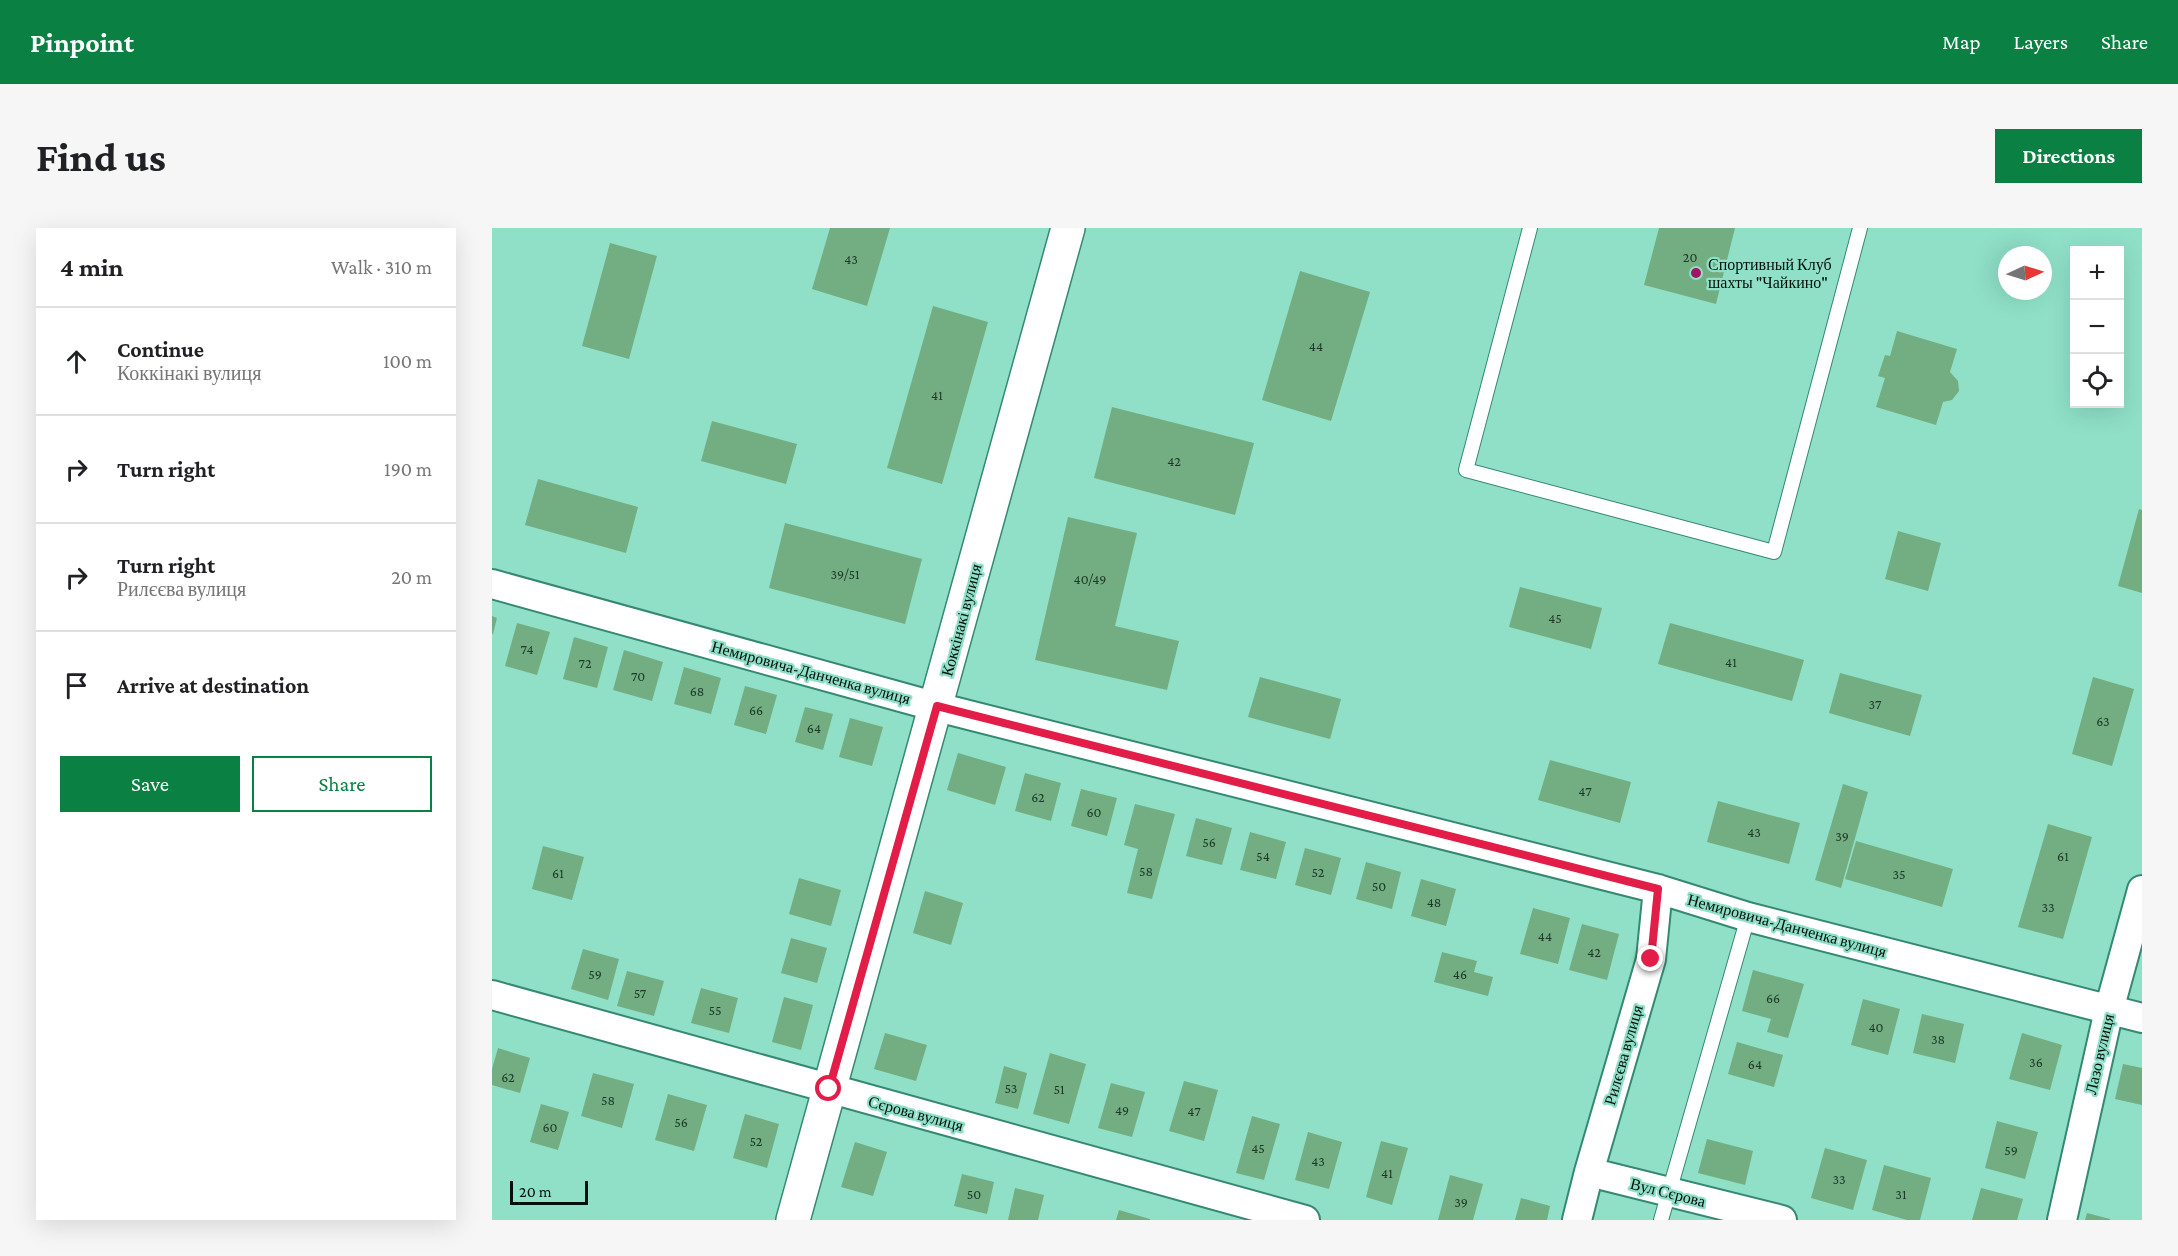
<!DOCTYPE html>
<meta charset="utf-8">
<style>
body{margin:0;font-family:"Crimson Pro",serif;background:#f6f6f6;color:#202124}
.controls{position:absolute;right:18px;top:18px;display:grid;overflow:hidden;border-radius:0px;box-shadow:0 6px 24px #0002}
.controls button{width:54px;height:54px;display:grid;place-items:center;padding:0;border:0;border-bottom:2px solid #e0e0e0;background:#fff;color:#202124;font:30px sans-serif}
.compass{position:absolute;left:1506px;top:18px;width:54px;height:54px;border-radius:50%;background:#fff;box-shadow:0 6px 24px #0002;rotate:86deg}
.scale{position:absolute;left:18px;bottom:15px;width:78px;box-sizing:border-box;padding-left:6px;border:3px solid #00100a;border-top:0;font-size:16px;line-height:21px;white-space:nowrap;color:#00100a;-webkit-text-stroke:4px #8fe0c7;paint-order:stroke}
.stop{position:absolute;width:18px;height:18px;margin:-14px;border:4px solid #e11d48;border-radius:50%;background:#fff}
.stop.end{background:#e11d48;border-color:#fff;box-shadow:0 2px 6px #0008}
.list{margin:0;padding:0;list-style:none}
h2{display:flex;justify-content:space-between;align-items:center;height:78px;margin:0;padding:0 24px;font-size:26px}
h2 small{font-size:20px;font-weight:400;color:#757577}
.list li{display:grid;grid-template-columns:39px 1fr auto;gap:18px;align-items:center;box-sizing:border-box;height:108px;padding:0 24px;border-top:2px solid #e0e0e0}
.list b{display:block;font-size:22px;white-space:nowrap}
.list p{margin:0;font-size:20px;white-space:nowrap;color:#757577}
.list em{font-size:20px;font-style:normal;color:#757577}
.actions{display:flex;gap:12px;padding:18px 24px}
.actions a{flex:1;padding:14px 0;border:2px solid #0b8043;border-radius:0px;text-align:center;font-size:21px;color:#0b8043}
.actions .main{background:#0b8043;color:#fff}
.icon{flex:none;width:33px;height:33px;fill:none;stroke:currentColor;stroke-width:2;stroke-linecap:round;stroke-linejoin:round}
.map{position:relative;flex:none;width:1650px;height:992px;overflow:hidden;border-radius:0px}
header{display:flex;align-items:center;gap:36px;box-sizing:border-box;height:84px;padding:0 30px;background:#0b8043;color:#fff}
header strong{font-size:28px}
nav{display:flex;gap:33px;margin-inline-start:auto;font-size:21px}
.intro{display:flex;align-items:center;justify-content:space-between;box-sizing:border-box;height:144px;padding:0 36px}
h1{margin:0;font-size:42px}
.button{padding:15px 27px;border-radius:0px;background:#0b8043;color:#fff;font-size:21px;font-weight:700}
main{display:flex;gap:36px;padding:0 36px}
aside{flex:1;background:#fff;border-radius:0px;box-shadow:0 6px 24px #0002}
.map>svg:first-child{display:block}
</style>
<header>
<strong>Pinpoint</strong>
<nav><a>Map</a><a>Layers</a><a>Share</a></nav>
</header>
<div class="intro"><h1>Find us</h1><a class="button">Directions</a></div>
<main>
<aside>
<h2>4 min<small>Walk · 310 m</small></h2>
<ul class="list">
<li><svg class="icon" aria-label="ahead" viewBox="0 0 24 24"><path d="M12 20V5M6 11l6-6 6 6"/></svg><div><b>Continue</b><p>Коккінакі вулиця</p></div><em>100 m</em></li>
<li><svg class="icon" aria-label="right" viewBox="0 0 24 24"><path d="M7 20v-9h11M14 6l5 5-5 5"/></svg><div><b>Turn right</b></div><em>190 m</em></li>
<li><svg class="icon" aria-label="right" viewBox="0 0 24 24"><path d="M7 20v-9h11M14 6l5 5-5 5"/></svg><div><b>Turn right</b><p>Рилєєва вулиця</p></div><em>20 m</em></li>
<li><svg class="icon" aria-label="arrive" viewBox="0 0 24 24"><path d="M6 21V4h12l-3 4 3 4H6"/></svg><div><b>Arrive at destination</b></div></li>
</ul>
<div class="actions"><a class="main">Save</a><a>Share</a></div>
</aside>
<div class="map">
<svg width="1650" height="992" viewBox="0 0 1650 992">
<rect width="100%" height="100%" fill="#8fe0c7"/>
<path fill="#73ae83" d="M338 0H398L375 78 320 61Z
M1167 0H1243L1224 76 1152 57Z
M118 15 165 28 137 131 90 118Z
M808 43 878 64 839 193 770 172Z
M441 78 496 94 450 256 395 240Z
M1405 103 1465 121 1458 144 1466 153 1467 163 1460 172 1451 174 1444 197 1384 179 1393 150 1386 148 1393 127 1398 128Z
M620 179 762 215 743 287 602 250Z
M220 193 305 216 294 256 209 233Z
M46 251 146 279 134 325 33 297Z
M1647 281 1650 282V365L1626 358Z
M576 289 645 305 623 398 687 413 675 462 543 432Z
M293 295 430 331 413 396 277 360Z
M1406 303 1449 315 1436 363 1393 351Z
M1028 359 1110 380 1099 421 1017 399Z
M0 388 5 390 1 406H0Z
M25 395 58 404 45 447 13 438Z
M1178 395 1312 432 1300 473 1166 436Z
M82 409 116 419 105 460 71 451Z
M132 422 171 434 160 473 121 462Z
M192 439 229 450 219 486 182 476Z
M1348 445 1430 467 1418 508 1337 485Z
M768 449 849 471 838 511 756 489Z
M1601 449 1642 461 1620 538 1580 526Z
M253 458 285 467 274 506 242 497Z
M313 479 341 486 331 522 303 514Z
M358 490 391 499 380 538 347 529Z
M466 525 514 539 503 577 455 562Z
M1058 532 1139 554 1128 595 1046 572Z
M533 545 569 555 559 593 523 583Z
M1351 556 1376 564 1349 660 1323 652Z
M589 561 625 570 615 608 579 598Z
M1226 573 1308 595 1297 636 1215 614Z
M643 576 683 586 660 671 635 665 646 621 632 617Z
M704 590 740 600 730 637 694 628Z
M1556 596 1600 609 1571 711 1526 699Z
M758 604 794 614 784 651 748 642Z
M1364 613 1461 641 1450 679 1353 651Z
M51 618 92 629 80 672 40 661Z
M813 620 849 630 839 667 803 657Z
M874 634 909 644 900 681 864 671Z
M307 650 349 662 339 698 297 686Z
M929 651 964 661 954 698 919 688Z
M433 663 471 675 459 717 421 705Z
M1041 680 1078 690 1066 736 1028 726Z
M1090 696 1127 706 1115 752 1077 742Z
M299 710 335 720 325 755 289 745Z
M91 721 127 731 116 772 79 761Z
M950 724 985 733 982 744 1001 749 996 768 942 754Z
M1261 742 1312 756 1296 810 1275 804 1279 791 1250 783Z
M135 743 172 753 162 788 125 778Z
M209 760 246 770 237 805 199 795Z
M292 769 321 777 309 822 280 814Z
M1371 771 1408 781 1396 827 1359 817Z
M1430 786 1472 796 1463 835 1421 825Z
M393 805 435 817 424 853 382 841Z
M1530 805 1570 817 1558 862 1517 851Z
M1245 814 1291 827 1282 859 1236 846Z
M6 820 38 830 28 865 0 857V841Z
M558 825 594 836 577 896 541 886Z
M1631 836 1650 840V877L1623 871Z
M512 838 535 845 526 881 503 875Z
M101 845 142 856 130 900 89 888Z
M692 853 726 862 712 913 677 903Z
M619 855 653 864 640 909 606 900Z
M176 866 215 877 202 923 163 912Z
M49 876 77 884 66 922 38 914Z
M253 886 287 896 275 940 241 930Z
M760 888 788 896 772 952 744 945Z
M1505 893 1546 904 1533 951 1493 940Z
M816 904 850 914 837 961 803 952Z
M1215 911 1261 923 1253 957 1206 945Z
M889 913 916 920 900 977 874 969Z
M363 914 395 924 381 968 349 959Z
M1333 920 1375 932 1361 982 1319 970Z
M1392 937 1439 950 1428 992H1415L1380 982Z
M470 946 502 954 495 986 462 978Z
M958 947 991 956 981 992H946Z
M523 960 552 967 546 992H516Z
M1489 960 1531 971 1525 992H1480Z
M1029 970 1058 978 1055 992H1023Z
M627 982 658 991V992H624Z
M1595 985 1618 991V992H1593Z"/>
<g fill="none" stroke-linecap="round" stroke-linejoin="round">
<g stroke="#358872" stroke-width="16">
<path id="service" d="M1038 0 974 242 1282 324 1368 0
M1169 992 1256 689"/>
</g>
<g stroke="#358872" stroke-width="32">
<path id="minor" d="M0 356 445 479 1166 661 1256 689 1650 790
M0 767 813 992
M1097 944 1290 992
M1085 992 1097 944 1159 731 1166 661
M1570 992 1617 782 1650 662"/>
</g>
<g stroke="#358872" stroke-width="36">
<path id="tertiary" d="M301 992 576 0"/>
</g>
<use href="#service" stroke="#fff" stroke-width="14"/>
<use href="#minor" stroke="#fff" stroke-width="28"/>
<use href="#tertiary" stroke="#fff" stroke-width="33"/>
</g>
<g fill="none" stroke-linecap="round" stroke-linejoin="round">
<path stroke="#e11d48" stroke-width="8" d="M337 861 445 478 1166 661 1159 731"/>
</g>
<circle fill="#9e1664" stroke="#8fe0c7" stroke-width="2" cx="1204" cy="45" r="6"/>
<g text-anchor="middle" stroke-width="4.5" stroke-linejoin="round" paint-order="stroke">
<g font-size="14" fill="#1d3828">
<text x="1198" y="34">20</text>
<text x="359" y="36">43</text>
<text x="824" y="123">44</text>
<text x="445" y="172">41</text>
<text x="682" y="238">42</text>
<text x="353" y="351">39/51</text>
<text x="598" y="356">40/49</text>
<text x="1063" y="395">45</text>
<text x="35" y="426">74</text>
<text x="1239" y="439">41</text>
<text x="93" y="440">72</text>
<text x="146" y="453">70</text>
<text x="205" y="468">68</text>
<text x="1383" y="481">37</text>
<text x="264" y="487">66</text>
<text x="1611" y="498">63</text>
<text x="322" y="505">64</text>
<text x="1093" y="568">47</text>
<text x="546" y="574">62</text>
<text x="602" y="589">60</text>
<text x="1262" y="609">43</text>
<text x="1350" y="613">39</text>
<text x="717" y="619">56</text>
<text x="771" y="633">54</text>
<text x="1571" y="633">61</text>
<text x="654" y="648">58</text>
<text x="826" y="649">52</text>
<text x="66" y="650">61</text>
<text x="1407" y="651">35</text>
<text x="887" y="663">50</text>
<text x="942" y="679">48</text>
<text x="1556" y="684">33</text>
<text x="1053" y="713">44</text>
<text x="1102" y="729">42</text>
<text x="103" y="751">59</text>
<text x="968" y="751">46</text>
<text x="148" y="770">57</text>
<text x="1281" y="775">66</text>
<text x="223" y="787">55</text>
<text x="1384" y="804">40</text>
<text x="1446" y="816">38</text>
<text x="1544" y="839">36</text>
<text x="1263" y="841">64</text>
<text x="16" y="854">62</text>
<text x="519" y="865">53</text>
<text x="567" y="866">51</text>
<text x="116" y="877">58</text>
<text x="630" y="887">49</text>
<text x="702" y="888">47</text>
<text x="189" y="899">56</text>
<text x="58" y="904">60</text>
<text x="264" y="918">52</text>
<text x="766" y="925">45</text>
<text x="1519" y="927">59</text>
<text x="826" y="938">43</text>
<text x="895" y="950">41</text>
<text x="1347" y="956">33</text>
<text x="482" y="971">50</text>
<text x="1409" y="971">31</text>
<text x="969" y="979">39</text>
</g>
<g font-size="16" fill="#00100a" stroke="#8fe0c7" text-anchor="start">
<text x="1216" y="42">Спортивный Клуб<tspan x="1216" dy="18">шахты "Чайкино"</tspan></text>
</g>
<g font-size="16" fill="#00100a" stroke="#8fe0c7">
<text transform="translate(469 392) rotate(-75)" y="6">Коккінакі вулиця</text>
<text transform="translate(319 444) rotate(15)" y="6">Немировича-Данченка вулиця</text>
<text transform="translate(1295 697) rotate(15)" y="6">Немировича-Данченка вулиця</text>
<text transform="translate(1607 826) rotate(-77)" y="6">Лазо вулиця</text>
<text transform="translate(1131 827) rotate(-74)" y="6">Рилєєва вулиця</text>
<text transform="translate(424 885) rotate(15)" y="6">Сєрова вулиця</text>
<text transform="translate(1176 964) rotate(14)" y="6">Вул Сєрова</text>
</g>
</g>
</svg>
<div class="controls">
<button>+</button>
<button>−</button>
<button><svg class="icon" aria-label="locate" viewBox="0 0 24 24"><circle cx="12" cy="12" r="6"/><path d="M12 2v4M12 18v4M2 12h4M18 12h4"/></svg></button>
</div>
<svg class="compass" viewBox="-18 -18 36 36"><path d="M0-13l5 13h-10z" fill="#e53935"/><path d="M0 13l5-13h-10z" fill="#757577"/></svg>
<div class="scale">20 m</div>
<div class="stop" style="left:337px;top:861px"></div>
<div class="stop end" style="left:1159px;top:731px"></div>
</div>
</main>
